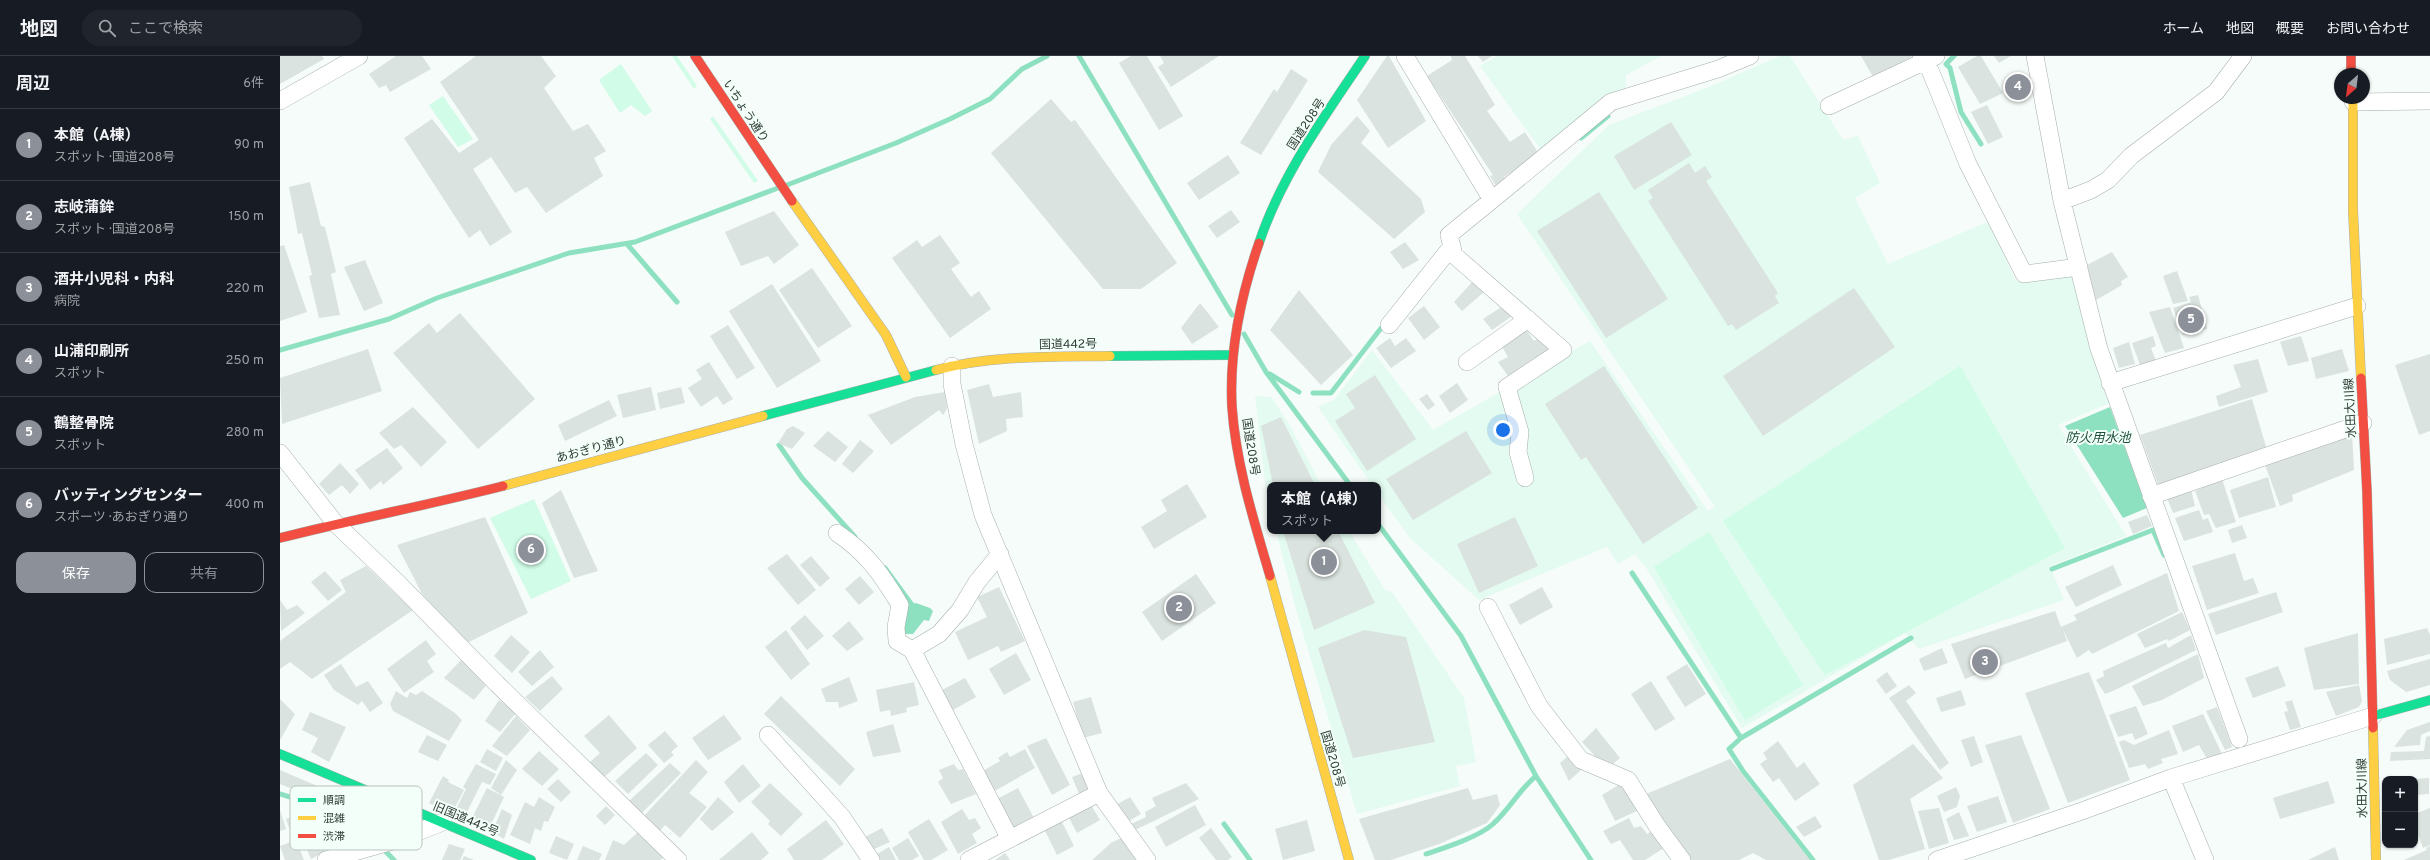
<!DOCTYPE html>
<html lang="ja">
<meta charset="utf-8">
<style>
body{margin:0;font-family:Overpass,"Noto Sans JP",sans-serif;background:#20242c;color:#f1f3f6}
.controls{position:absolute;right:12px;bottom:12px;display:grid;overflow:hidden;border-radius:8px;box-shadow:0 1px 3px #0004}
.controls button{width:36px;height:36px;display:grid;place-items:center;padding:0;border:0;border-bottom:1px solid #363941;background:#171b24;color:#f1f3f6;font:20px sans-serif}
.compass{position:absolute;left:2054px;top:12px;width:36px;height:36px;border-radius:50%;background:#171b24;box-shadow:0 1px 3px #0004;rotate:208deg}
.you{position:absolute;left:1223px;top:374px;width:14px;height:14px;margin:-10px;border:3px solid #fff;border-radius:50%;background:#1a73e8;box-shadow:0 0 0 6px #1a73e833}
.badge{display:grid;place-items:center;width:26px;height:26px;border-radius:50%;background:#8c9099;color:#fff;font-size:13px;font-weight:700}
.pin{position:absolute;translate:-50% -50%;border:2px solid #fff;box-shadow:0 1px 4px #0006}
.popup{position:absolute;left:987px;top:426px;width:114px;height:52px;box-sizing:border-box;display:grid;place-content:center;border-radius:8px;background:#171b24;filter:drop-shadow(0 1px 3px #0005);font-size:13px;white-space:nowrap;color:#9ea1a6}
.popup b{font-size:15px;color:#f1f3f6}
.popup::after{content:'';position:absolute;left:50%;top:100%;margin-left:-8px;border:8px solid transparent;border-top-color:#171b24}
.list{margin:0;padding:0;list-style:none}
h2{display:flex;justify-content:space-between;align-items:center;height:52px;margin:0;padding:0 16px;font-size:17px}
h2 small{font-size:13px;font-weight:400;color:#9ea1a6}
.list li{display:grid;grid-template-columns:26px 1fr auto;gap:12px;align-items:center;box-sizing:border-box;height:72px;padding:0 16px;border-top:1px solid #363941}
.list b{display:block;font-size:15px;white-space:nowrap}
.list p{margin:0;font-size:13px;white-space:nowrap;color:#9ea1a6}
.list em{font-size:13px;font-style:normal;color:#9ea1a6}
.actions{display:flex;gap:8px;padding:12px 16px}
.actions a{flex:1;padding:9px 0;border:1px solid #8c9099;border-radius:12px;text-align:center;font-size:14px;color:#8c9099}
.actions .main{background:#8c9099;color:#fff}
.icon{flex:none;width:22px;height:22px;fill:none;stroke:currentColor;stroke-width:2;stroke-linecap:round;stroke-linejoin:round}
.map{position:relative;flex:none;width:2150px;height:804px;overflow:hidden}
header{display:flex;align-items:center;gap:24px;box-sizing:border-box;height:56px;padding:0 20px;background:#171b24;border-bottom:1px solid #363941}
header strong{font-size:19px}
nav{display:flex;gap:22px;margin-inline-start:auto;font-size:14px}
.search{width:280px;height:36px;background:#20242c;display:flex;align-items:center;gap:10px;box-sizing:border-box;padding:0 14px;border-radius:22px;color:#9ea1a6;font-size:15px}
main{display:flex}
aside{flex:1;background:#171b24}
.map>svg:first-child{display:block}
</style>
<header>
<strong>地図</strong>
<div class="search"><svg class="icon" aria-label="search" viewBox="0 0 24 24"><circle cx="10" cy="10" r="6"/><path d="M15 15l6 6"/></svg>ここで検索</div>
<nav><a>ホーム</a><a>地図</a><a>概要</a><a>お問い合わせ</a></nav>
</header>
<main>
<aside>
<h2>周辺<small>6件</small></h2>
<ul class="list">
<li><span class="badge">1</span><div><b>本館（A棟）</b><p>スポット · 国道208号</p></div><em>90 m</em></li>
<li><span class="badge">2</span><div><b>志岐蒲鉾</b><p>スポット · 国道208号</p></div><em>150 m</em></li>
<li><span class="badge">3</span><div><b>酒井小児科・内科</b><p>病院</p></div><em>220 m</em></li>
<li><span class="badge">4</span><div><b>山浦印刷所</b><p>スポット</p></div><em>250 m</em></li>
<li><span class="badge">5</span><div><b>鶴整骨院</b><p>スポット</p></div><em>280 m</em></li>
<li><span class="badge">6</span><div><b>バッティングセンター</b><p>スポーツ · あおぎり通り</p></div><em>400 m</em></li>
</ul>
<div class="actions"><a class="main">保存</a><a>共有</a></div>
</aside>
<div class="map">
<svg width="2150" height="804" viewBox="0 0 2150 804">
<rect width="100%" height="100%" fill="#f6fcf9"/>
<path fill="#e3fbf0" d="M1217 0H1381L1346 19V36L1262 95 1200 10Z
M1500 0H1510L1563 84 1578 80 1600 127 1575 142 1608 208 1710 165 1735 225 1795 217 1829 334V347L1778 369 1846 480 1770 510 1784 544 1639 593 1625 577 1462 672 1367 513 1355 498 1338 508 1327 491 1199 544 1130 482 1098 438V429H1092L1038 351 1054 344 1092 294 1153 374 1310 285 1428 455 1435 451 1237 158 1329 69 1429 31Z
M975 340 991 341 1008 366 1041 429H990V451L986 434Z
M996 475H1069L1105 534 1112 536 1184 642 1196 706 1176 710 1180 730 1077 758 1017 557Z"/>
<path fill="#d0fce8" d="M392 0H397L417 30 414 33Z
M341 8 372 55 365 60 351 49 340 57 319 24Z
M163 40 193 83 178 91 149 49Z
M433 60 478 125 474 127 430 63Z
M1680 310 1785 492 1545 619 1443 465Z
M254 443 291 525 251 543 210 462Z
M1429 476 1523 629 1465 664 1374 511Z"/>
<path fill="#8ee1c0" d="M1830 351 1867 452 1843 462 1785 370Z
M636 547 650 552 653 555 649 565 644 564 633 578H626L620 571 627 549Z"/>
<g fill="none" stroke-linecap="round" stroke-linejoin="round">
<path stroke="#8ee1c0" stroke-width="5" d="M799 0 952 259
M1674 0 1666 8 1670 12 1681 56 1701 88
M1301 82 1328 60
M507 129 616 87 670 63 710 43 742 13 767 0
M347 188 397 246
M964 278 986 316 1070 429
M0 294 109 263 157 242 289 197 355 186 498 132
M990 318 1019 336
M1033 337H1051L1105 267
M499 389 522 422 575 481
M1098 468 1181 580 1256 720 1311 804
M605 512 635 553
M1772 513 1873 474 1884 499
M1352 517 1461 682 1631 582
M1461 682 1449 693 1463 715 1533 804
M0 738 72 761 114 804
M944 768 970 804
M1146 798C1164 792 1199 781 1213 768 1229 754 1239 734 1256 720"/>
</g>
<path fill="#dae3df" d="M0 0H42L44 3 0 28Z
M116 0H142L151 13 110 36 106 29 99 32 89 18Z
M196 0H261L276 20 264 32 293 75 308 68 326 95 314 102 323 120 266 157 247 131 235 137 211 101 193 113 232 176 210 190 200 174 189 182 124 82 152 63 179 97 199 84 160 26Z
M851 0H867L903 60 879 74 839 7Z
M880 0H939L891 31 878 11 884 7Z
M1107 0H1109L1146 65 1108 92 1077 44Z
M1171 0H1185L1215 49 1207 55 1230 86 1245 76 1259 98 1224 121 1226 128 1217 132 1210 120 1213 119 1147 20 1172 4Z
M1198 0H1212L1203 6Z
M1581 0H1631L1632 1 1593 21Z
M1697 0H1701L1723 37 1700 48 1678 11Z
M1714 0H1731L1719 7Z
M1011 13 1028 24 981 99 960 87 994 33 997 36Z
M1741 20 1750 34 1735 42 1726 28Z
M771 43 791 66 795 64 897 207 861 233H823L711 97Z
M1707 49 1723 81 1708 88 1691 56Z
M1077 60 1090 75 1081 87 1141 143 1145 156 1114 183 1038 116 1051 89Z
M1391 66 1412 99 1354 134 1334 100Z
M948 99 960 117 919 144 907 127Z
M1409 107 1415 117 1425 110 1432 121 1426 125 1498 237 1495 240 1499 247 1456 274 1452 268 1448 270 1368 145 1373 142 1368 134Z
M30 126 41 170 45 171 56 216 51 218 60 259 39 262 29 220 32 219 22 177 18 178 9 131Z
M1319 136 1388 243 1326 282 1257 175Z
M951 154 960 166 937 182 928 170Z
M494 155 519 189 494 208 488 200 461 210 445 176Z
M660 179 680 207 671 213 691 241 699 235 711 253 670 282 612 202 637 184 642 191Z
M1125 186 1139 204 1123 213 1110 196Z
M4 189 27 256 0 265V190Z
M1832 196 1848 221 1841 225 1842 229 1816 244 1805 210Z
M85 204 103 247 84 255 64 211Z
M532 212 572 270 538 292 499 234Z
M1897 215 1908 245 1893 248 1883 220Z
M1193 225 1204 236 1182 255 1174 246Z
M492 228 541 305 497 332 449 255Z
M1574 232 1615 291 1483 380 1443 320Z
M1019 234 1073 299 1041 329 990 274Z
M1918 239 1927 273 1903 279 1893 252 1911 246 1909 241Z
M920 247 939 271 912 288 901 272Z
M1144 250 1160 271 1144 284 1128 262Z
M1223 250 1231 261 1212 274 1203 263Z
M1890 251 1904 292 1885 297 1869 256Z
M180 257 255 343 198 393 113 297 149 267 157 277Z
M448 269 475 312 457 323 430 280Z
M1245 272 1254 285 1260 281 1271 297 1228 320 1218 306 1228 301 1221 289Z
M1873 280 1876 290 1871 292 1876 305 1860 309 1852 287Z
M2021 280 2029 305 2008 310 2000 286Z
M1110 282 1115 290 1126 282 1136 295 1111 312 1096 292Z
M1849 286 1855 308 1839 312 1833 292Z
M88 293 102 335 2 368 0 322Z
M2062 293 2069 315 2036 323 2031 302Z
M2150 298V375L2139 379 2115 309Z
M1978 303 1988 336 1939 351 1936 340 1961 331 1953 309Z
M429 306 453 343 443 349 437 340 421 351 408 332 422 323 416 314Z
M1324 310 1418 452 1363 488 1306 401 1301 404 1265 348Z
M1095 319 1136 383 1087 415 1055 365 1075 352 1066 338Z
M1177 327 1188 344 1170 357 1159 340Z
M709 328 713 341 741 336 743 361 726 363 727 375 699 388 687 334Z
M371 331 376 354 343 362 337 339Z
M401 331 405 347 380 353 377 337Z
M665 336 667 353 663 359 659 354 611 389 588 359 635 341Z
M1147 338 1155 349 1148 354 1139 343Z
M1972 343 1987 394 1879 431 1860 379Z
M329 344 337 360 285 385 278 369Z
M133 351 167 386 141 411 121 389 114 393 99 377Z
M1001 361 1035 429H993L981 370Z
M513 370 525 377 512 393 498 387 507 373Z
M548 375 568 391 555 406 533 390Z
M1186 375 1212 417 1133 464 1106 423Z
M2072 376 2074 414 2012 439 2013 445 2000 450 1984 406Z
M580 384 594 395 573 417 562 408Z
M107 392 123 412 103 429 101 425 90 434 75 414Z
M60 407 79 428 70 438 62 429 49 439 39 428Z
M1988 421 1996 451 1959 462 1950 434Z
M1942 423 1956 466 1936 472 1929 458 1924 459 1915 435Z
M907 428 927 461 874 493 861 471 887 455 881 444Z
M1911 433 1915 450 1893 457 1887 442Z
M281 434 318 515 294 522 262 447Z
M1919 454 1923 464 1928 462 1933 476 1904 485 1895 462Z
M1867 459 1872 470 1853 478 1848 466Z
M205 461 248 557 187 587 142 538 117 489Z
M1235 461 1258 510 1199 537 1177 488Z
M1962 469 1967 482 1952 487 1948 474Z
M1003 475H1058L1095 547 1034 574Z
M1955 497 1964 525 1973 522 1979 537 1927 554 1912 510Z
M507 498 536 534 518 549 487 512Z
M531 500 550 522 540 531 520 509Z
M1833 509 1842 529 1796 551 1785 531Z
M86 510 133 554 32 623 10 606 0 613V585L66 536 60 524Z
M45 515 62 534 48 545 31 526Z
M1887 517 1899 555 1812 598 1809 594 1797 602 1783 574 1787 585 1685 623 1671 588 1775 555 1781 571 1797 564 1794 559Z
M916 518 936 547 882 585 862 556Z
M580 520 594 536 579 549 565 533Z
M719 531 745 585 721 596 718 590 688 604 675 576 707 561 697 541Z
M1262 531 1273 551 1240 569 1229 549Z
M1996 536 2003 556 1936 579 1928 558Z
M0 544 7 554 17 549 25 557 1 575Z
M1902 556 1910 574 1889 585 1887 583 1865 592 1857 578Z
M525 559 544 580 527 594 510 572Z
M569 565 584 583 567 595 552 580Z
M2147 572 2150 579V598L2107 609 2104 583Z
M506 574 530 608 511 624 485 591Z
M1084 574 1126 581 1155 686 1073 702 1038 592Z
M2078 577 2079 628 2034 634 2024 592Z
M231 579 250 596 232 617 214 600Z
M1911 579 1916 594 1835 634 1825 638 1816 624 1824 620 1823 615 1886 587 1888 592Z
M146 584 156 598 147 605 154 616 124 637 107 613Z
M1662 592 1668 607 1644 615 1639 603Z
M260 594 274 611 252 630 238 616Z
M736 597 751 624 724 639 709 613Z
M1918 598 1924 622 1882 644 1863 650 1852 630Z
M2150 603V629L2126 636 2110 624 2107 615Z
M181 604 208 627 194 644 164 622Z
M61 608 76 631 88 625 103 647 90 656 82 645 78 649 54 634 44 619Z
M1407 608 1426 638 1405 651 1386 621Z
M1998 610 2006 630 1973 642 1965 622Z
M1607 616 1617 630 1606 638 1596 624Z
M1809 616 1850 724 1788 747 1745 637Z
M272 620 283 633 260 655 245 641Z
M569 621 578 645 559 652 558 646H546L541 633Z
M685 622 696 641 673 654 662 634Z
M1371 625 1395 663 1375 675 1351 638Z
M634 626 639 649 626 652 627 656 611 660 610 654 600 656 596 634Z
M1629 629 1636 637 1626 645 1669 707 1660 714 1609 642Z
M2079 629 2082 645 2079 651 2056 660 2046 636Z
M1681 634 1686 649 1661 656 1656 642Z
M116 635 127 642 130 636 136 639 142 635 175 657 182 664 169 685 113 655 110 648Z
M501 640 575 713 560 730 484 658Z
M811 641 822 677 803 682 793 646Z
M0 643 15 658 0 684Z
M219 644 236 657 220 676 205 665Z
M2012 644 2021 671 2010 674 2004 656 2008 655 2005 646Z
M1856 650 1868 678 1855 684 1852 677 1838 681 1829 659Z
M1937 651 1952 691 1945 694 1926 655Z
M30 656 66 671 49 706 31 696 38 682 22 674Z
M1923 658 1942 698 1927 703 1919 689 1903 696 1892 670Z
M329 659 357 692 322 723 308 708 320 697 304 680Z
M444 659 462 683 428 704 412 682Z
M236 660 250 674 227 700 212 690Z
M2150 666V675L2141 679 2140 689 2114 691 2127 674Z
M613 668 621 696 593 701 586 676Z
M1316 672 1340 702 1327 713 1302 686Z
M1889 674 1898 698 1881 703 1883 707 1868 713 1865 708 1849 712 1839 686 1844 684 1854 689Z
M385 675 398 690 391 696 394 699 384 707 368 689Z
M147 679 167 689 158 705 138 696Z
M1741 679 1770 753 1733 767 1705 689Z
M1694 680 1703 706 1691 711 1681 684Z
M2150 680V703L2110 705 2111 696 2144 695 2146 681Z
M766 682 790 729 772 739 747 690Z
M1498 685 1517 712 1524 706 1540 728 1515 745 1499 722 1493 726 1480 708 1487 703 1483 697Z
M1633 688 1663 722 1630 743 1645 793 1609 804H1599L1573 729Z
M207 693 223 702 216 715 200 706Z
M745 693 755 712 713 736 701 716 720 705 718 702 727 696 730 701Z
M259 695 279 713 262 730 242 713Z
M366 697 378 709 348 738 335 725Z
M1288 700 1302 713 1289 725 1280 707Z
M1450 703 1530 804H1486L1473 797 1459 804H1409L1364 739Z
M226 704 237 714 221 739 211 732Z
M416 704 428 716 409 737 427 751 400 782 385 769 379 776 363 761Z
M390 707 401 717 361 758 349 745Z
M196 708 216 718 210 729 202 726 185 760 175 755 186 733 183 731Z
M463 708 481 730 459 747 444 726Z
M674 708 678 714 683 713 696 738 671 748 658 726 663 722 659 714Z
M0 714 49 735 44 746 0 728Z
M803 717 811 735 800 740 792 721Z
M163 720 169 724 168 726 184 734 171 759 149 747Z
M2149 722V738L2135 739V723Z
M278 723 291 736 281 746 267 733Z
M2048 725 2055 747 2000 763 1993 742Z
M490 727 523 758 501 780 488 768 490 765 471 746Z
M906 727 919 743 853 775 849 769 866 761 865 756 876 750 872 742Z
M1342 727 1357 755 1335 765 1322 739Z
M1676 731 1680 740 1677 751 1664 756 1657 740Z
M207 732 224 741 209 773 191 764Z
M738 732 755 764 734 774 717 743Z
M1188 732 1193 744 1217 738 1220 749 1207 767 1159 788 1111 804H1095L1079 763Z
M1718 740 1727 766 1697 776 1687 750Z
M259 741 275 751 268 766 264 765 261 775 255 772 250 788 230 779 245 746 254 751Z
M438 741 454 756 432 775 420 763Z
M850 741 861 758 847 766 836 749Z
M811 749 820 764 797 777 789 762Z
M915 749 926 769 886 791 875 771Z
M326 750 335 759 325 769 316 760Z
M95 752 123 764 117 779 89 767Z
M1659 752 1669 787 1649 793 1638 755Z
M2150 752V789L2143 792 2137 776 2135 777V758Z
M222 753 232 759 224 783 212 776Z
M682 753 689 764 695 762 701 772 692 778 697 787 678 798 661 766Z
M0 754 6 773 0 775Z
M31 754 37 771 12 780 6 763Z
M1679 756 1689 780 1674 784 1666 763Z
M1535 760 1542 771 1524 781 1516 771Z
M1349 762 1354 772 1361 770 1367 778 1372 775 1384 792 1365 804H1353L1340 784 1331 788 1323 775Z
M62 763 67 774 48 783 43 772Z
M649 763 668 794 651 804H644L628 776Z
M546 764 564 788 542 804H514L507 793Z
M1027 764 1035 795 1003 804 995 773Z
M782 766 794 790 777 799 765 775Z
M602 772 610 786 592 794 585 781Z
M931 772 952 801 948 804H936L919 782Z
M37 776 46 795 31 803 22 783Z
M358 776 383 801 381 804H325L333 784 344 789Z
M472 776 489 797 481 804H439Z
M276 780 294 788 287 804 269 797Z
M628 782 639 800 632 804H619L612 792Z
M841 782 856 804H812L831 787Z
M16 784 24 804H5L0 790Z
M169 788 185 793 180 804H162Z
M303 790 322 798 319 804H297Z
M2150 790V804H2124L2147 794 2146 792Z
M609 791 616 804H594L592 801Z
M2055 791 2059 804H2028Z
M725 797 730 804H715Z
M184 800 194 804H182Z"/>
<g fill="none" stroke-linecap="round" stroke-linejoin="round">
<g stroke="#a7afab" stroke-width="18">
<path id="street" d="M1125 0 1212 144 1169 179 1174 199 1283 294 1227 331 1240 376 1238 396 1245 422
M1641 0 1650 14 1688 108 1744 218 1799 211
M1755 0 1782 145 1819 293 1959 683
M0 45 79 0
M2073 46 2150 45
M1549 50 1656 0
M1212 144 1331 46 1438 13 1470 0
M1782 145 1811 134 1828 124 1851 100 1936 36 1963 0
M1109 269 1172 190
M1187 306 1248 263
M672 310V328L684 388 703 459 819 737 867 804
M1830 327 2077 250
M0 397 56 468 117 526 217 628 398 804
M1871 440 2083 367
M557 477C587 497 602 519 620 549L616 571 617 585 632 594
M720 498 697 526 680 554 659 578 632 594 730 783
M1208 551 1259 650 1297 699 1301 704 1348 724 1377 770 1402 804
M488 679 562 761 591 804
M1891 722 1925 804
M46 804 120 783 163 766
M689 804 819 737
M1657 804 1802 755 1891 722 2093 660"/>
</g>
<g stroke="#a7afab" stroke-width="10">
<path id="fast" d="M979 187C1002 118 1045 60 1085 0
M830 300 953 299
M483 360 656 314
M2093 660 2150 644
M0 698 251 804"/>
</g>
<g stroke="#a7afab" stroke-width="10">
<path id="slow" d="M2073 42V154L2081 322
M512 145 606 279 626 321
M656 314C712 299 772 301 830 300
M223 430 483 360
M990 520 1069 804
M2093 672 2096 804"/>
</g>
<g stroke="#a7afab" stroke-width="10">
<path id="jam" d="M415 0 512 145
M2071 0V18
M979 187C961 239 949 296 952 351 956 409 974 465 990 520
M2081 322 2087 436 2093 672
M0 482C74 463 149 449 223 430"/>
</g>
<use href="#street" stroke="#fefffe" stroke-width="17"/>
<use href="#fast" stroke="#16e098" stroke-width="9"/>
<use href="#slow" stroke="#ffcf43" stroke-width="9"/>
<use href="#jam" stroke="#f24e42" stroke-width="9"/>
</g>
<g text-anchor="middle" stroke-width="4" stroke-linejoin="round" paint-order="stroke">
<g font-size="12" fill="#313c37" stroke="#f3fff9">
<text transform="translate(466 55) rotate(57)" y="4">いちょう通り</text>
<text transform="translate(1026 68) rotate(-57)" y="4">国道208号</text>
<text transform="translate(788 288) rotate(-1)" y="4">国道442号</text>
<text transform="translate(2070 352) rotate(-93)" y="4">水田大川線</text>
<text transform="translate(971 391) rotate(81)" y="4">国道208号</text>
<text transform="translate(311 393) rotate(-15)" y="4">あおぎり通り</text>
<text transform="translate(1053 703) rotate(74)" y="4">国道208号</text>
<text transform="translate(2082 732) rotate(-91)" y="4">水田大川線</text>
<text transform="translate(186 763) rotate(23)" y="4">旧国道442号</text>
</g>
<g font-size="13" font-style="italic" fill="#1f4f3d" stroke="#f3fff9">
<text x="1818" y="386">防火用水池</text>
</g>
</g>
<rect x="10" y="730" width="132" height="64" rx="6" fill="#f3fff9" stroke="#b9c4bf" stroke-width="1"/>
<rect x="18" y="742" width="18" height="4" fill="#16e098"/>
<rect x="18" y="760" width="18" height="4" fill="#ffcf43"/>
<rect x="18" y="778" width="18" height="4" fill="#f24e42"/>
<g font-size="11" fill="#313c37">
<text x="43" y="748">順調</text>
<text x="43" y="766">混雑</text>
<text x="43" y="784">渋滞</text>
</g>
</svg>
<div class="controls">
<button>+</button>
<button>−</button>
</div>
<svg class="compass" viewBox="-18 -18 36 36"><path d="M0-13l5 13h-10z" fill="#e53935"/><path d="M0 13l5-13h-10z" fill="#9ea1a6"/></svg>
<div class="you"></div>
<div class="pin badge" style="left:1044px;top:506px">1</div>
<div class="popup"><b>本館（A棟）</b>スポット</div>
<div class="pin badge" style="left:899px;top:552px">2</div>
<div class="pin badge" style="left:1705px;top:606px">3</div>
<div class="pin badge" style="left:1738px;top:31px">4</div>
<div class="pin badge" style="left:1911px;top:264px">5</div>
<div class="pin badge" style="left:251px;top:494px">6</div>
</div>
</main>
